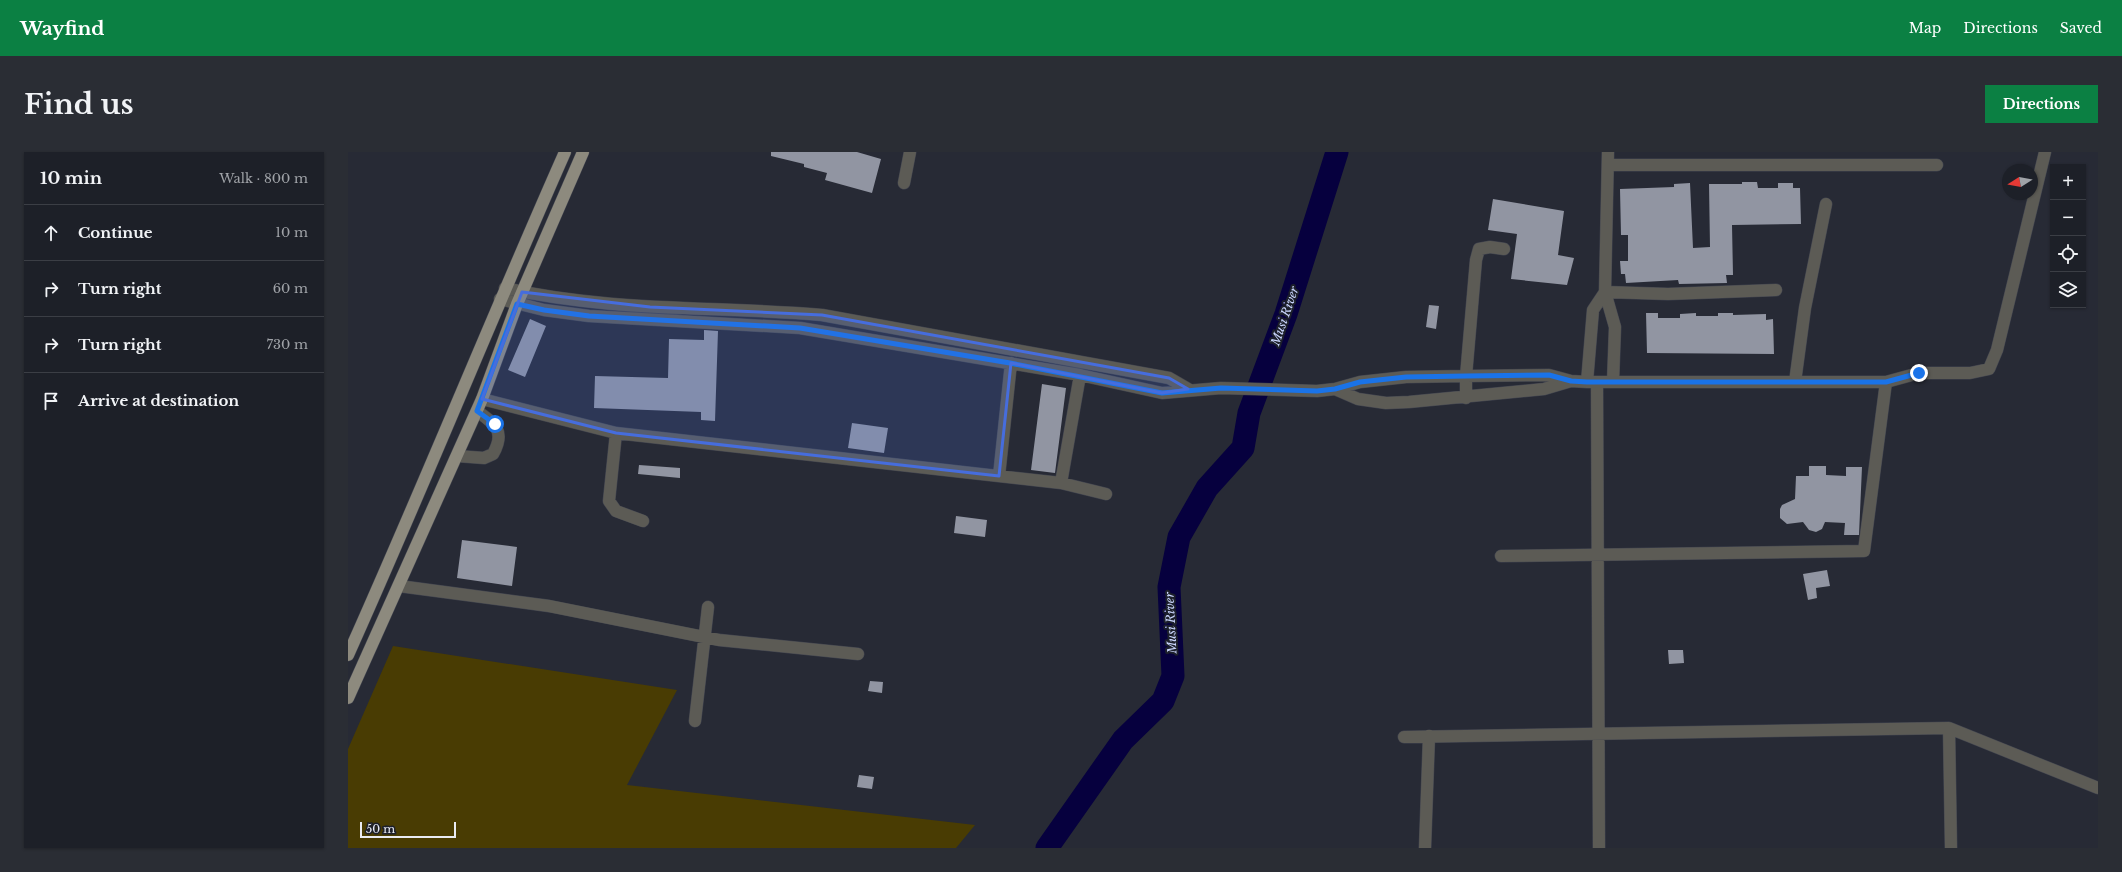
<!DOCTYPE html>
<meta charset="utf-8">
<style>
body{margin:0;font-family:"Libre Baskerville",serif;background:#2a2d34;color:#f1f3f6}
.controls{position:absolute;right:12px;top:12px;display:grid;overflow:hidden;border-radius:0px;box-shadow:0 1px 3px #0004}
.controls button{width:36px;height:36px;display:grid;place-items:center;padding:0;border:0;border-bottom:1px solid #3b3e45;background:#1d2028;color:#f1f3f6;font:20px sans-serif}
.compass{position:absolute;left:1654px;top:12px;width:36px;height:36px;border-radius:50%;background:#1d2028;box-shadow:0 1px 3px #0004;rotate:259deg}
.scale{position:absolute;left:12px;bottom:10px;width:96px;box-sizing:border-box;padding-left:4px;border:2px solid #e9ebf3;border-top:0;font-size:11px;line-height:14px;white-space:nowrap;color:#e9ebf3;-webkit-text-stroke:3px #1d202b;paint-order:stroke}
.stop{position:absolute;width:12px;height:12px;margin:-9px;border:3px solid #1a73e8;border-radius:50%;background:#fff}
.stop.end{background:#1a73e8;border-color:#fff;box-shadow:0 1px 4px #0008}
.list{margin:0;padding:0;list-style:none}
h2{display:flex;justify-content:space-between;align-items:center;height:52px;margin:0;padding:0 16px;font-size:17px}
h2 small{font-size:13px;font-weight:400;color:#a0a3a8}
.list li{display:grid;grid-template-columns:26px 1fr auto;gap:12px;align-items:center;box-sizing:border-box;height:56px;padding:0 16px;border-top:1px solid #3b3e45}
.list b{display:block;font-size:15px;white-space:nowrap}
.list em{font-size:13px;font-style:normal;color:#a0a3a8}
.icon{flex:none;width:22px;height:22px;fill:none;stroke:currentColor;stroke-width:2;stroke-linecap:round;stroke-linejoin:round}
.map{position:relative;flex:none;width:1750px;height:696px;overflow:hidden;border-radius:0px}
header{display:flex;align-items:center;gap:24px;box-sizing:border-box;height:56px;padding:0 20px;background:#0b8043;color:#fff}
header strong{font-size:19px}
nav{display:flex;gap:22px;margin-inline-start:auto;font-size:14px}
.intro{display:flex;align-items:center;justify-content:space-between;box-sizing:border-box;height:96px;padding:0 24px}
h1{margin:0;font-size:28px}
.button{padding:10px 18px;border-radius:0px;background:#0b8043;color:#fff;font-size:14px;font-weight:700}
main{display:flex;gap:24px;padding:0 24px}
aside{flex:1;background:#1d2028;border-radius:0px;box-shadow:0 1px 3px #0004}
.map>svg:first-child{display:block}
</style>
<header>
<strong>Wayfind</strong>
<nav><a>Map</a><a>Directions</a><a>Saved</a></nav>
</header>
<div class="intro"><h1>Find us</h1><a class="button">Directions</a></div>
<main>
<aside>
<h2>10 min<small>Walk · 800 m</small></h2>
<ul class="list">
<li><svg class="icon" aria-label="ahead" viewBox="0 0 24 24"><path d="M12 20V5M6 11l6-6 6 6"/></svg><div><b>Continue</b></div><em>10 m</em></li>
<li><svg class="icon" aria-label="right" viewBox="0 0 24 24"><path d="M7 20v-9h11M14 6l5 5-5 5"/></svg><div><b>Turn right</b></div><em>60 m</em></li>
<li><svg class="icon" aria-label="right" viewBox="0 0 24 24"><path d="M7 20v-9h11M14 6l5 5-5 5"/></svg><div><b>Turn right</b></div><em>730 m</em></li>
<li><svg class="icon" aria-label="arrive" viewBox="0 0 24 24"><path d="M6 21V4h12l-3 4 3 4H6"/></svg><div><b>Arrive at destination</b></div></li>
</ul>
</aside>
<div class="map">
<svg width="1750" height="696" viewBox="0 0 1750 696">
<rect width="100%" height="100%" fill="#272a35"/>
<path fill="#493c03" d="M45 494 329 538 279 633 627 673 608 696H0V597Z"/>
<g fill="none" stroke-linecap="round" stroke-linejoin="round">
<path stroke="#06003e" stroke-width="23" d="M699 696 775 588 815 549 825 524 821 435 831 385 859 336 895 296 901 261 938 162 989 0"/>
</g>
<path fill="#9195a2" d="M423 0H509L533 7 524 41 477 28 479 21 456 15V12L423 4Z
M1394 30H1409L1410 36H1430V31H1445V36H1452L1453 72 1384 73 1385 123H1378L1379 131 1331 132 1330 128 1278 131 1277 122H1273L1272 109H1280V83H1273L1272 37 1326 35V32L1342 31 1345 96 1362 95 1361 32H1394Z
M1145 47 1216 59 1210 103 1226 106 1219 133 1163 127 1169 82 1140 78Z
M1081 153 1091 154 1088 177 1078 175Z
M1298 161H1310V166H1332V162L1348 161V164H1370V161H1385V163L1418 162V168L1425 167 1426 202 1299 201Z
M182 167 198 174 177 225 160 218Z
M356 178 370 179 367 269 353 268V260L246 256 247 224 320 226 321 187 356 188Z
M694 232 718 236 707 321 683 318Z
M504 271 540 276 536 301 500 296Z
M291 313 332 316V326L290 322Z
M1461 314H1478V323L1498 324V315H1514L1511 383H1496L1497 371 1477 370 1474 377 1468 380 1461 378 1455 370 1439 372 1432 366V357L1434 353 1447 347 1448 324H1461Z
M608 364 639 368 637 385 606 381Z
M114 388 169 395 164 434 109 426Z
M1479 418 1482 434 1468 436 1469 446 1460 448 1455 422Z
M1320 498H1335L1336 511 1321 512Z
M522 529 535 530 534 541 520 539Z
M511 623 526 625 524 637 509 635Z"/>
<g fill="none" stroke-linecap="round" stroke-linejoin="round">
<g stroke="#424550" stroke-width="13">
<path id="minor" d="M1260 0 1257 140 1267 175 1265 230
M1260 13H1589
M556 31 562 0
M157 136C261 160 369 154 474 163L821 226 840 237
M1257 140 1320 142 1428 138
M152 147 196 158 241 164 452 176 732 223 814 241 873 236 969 239 987 237 1012 230 1058 225 1118 224 1201 223 1223 229 1239 230H1538L1571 221H1622L1641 217 1649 198 1697 0
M1239 230 1245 158 1257 140
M1249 230 1251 696
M1447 230 1457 156 1478 52
M987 237 1010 247 1038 251 1061 250 1196 237 1223 229
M1118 246V224L1128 108 1131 97 1142 95 1156 97
M134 247 268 281 713 331 732 223
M268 281 261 349 268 359 295 369
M109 304 136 306 145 302C158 279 147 272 129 259
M651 324 663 211
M713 331 758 342
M1153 404 1516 399 1538 230
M51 434 201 454 371 488 510 502
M347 569 360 455
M1601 576 1603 696
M1056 585 1601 576 1750 636
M1077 696 1081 584"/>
</g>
<g stroke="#424550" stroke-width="13">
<path id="major" d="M0 503C75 336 143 167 217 0
M0 546 134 247 169 152 235 0"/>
</g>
<use href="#minor" stroke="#5c5b55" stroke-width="12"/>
<use href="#major" stroke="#8d8a7e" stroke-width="12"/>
</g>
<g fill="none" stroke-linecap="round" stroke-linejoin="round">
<path stroke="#1a73e8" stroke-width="5" d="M147 272 129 259 169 152 196 158 241 164 452 176 662 211 814 241 873 236 969 239 987 237 1012 230 1058 225 1118 224 1201 223 1223 229 1239 230H1538L1571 221"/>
</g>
<path fill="#466ddd" fill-opacity="0.2" stroke="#466ddd" stroke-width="3" stroke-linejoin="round" d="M174 140 302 155 474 163 821 226 840 237 814 241 663 211 651 324 268 281 134 247Z"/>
<g text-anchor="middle" stroke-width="4" stroke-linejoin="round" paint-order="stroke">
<g font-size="12" font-style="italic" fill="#cad6fe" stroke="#1d202b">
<text transform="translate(937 164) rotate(-71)" y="4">Musi River</text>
<text transform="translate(823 471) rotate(-93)" y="4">Musi River</text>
</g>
</g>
</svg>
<div class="controls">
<button>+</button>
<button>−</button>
<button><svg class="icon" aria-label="locate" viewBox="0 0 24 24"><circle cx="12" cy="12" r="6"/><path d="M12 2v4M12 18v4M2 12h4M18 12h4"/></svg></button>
<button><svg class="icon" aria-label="layers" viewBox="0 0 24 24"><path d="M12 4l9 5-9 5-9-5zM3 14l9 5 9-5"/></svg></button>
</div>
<svg class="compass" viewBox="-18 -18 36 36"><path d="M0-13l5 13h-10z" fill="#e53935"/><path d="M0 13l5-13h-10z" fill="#a0a3a8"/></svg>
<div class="scale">50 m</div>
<div class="stop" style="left:147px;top:272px"></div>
<div class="stop end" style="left:1571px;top:221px"></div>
</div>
</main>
